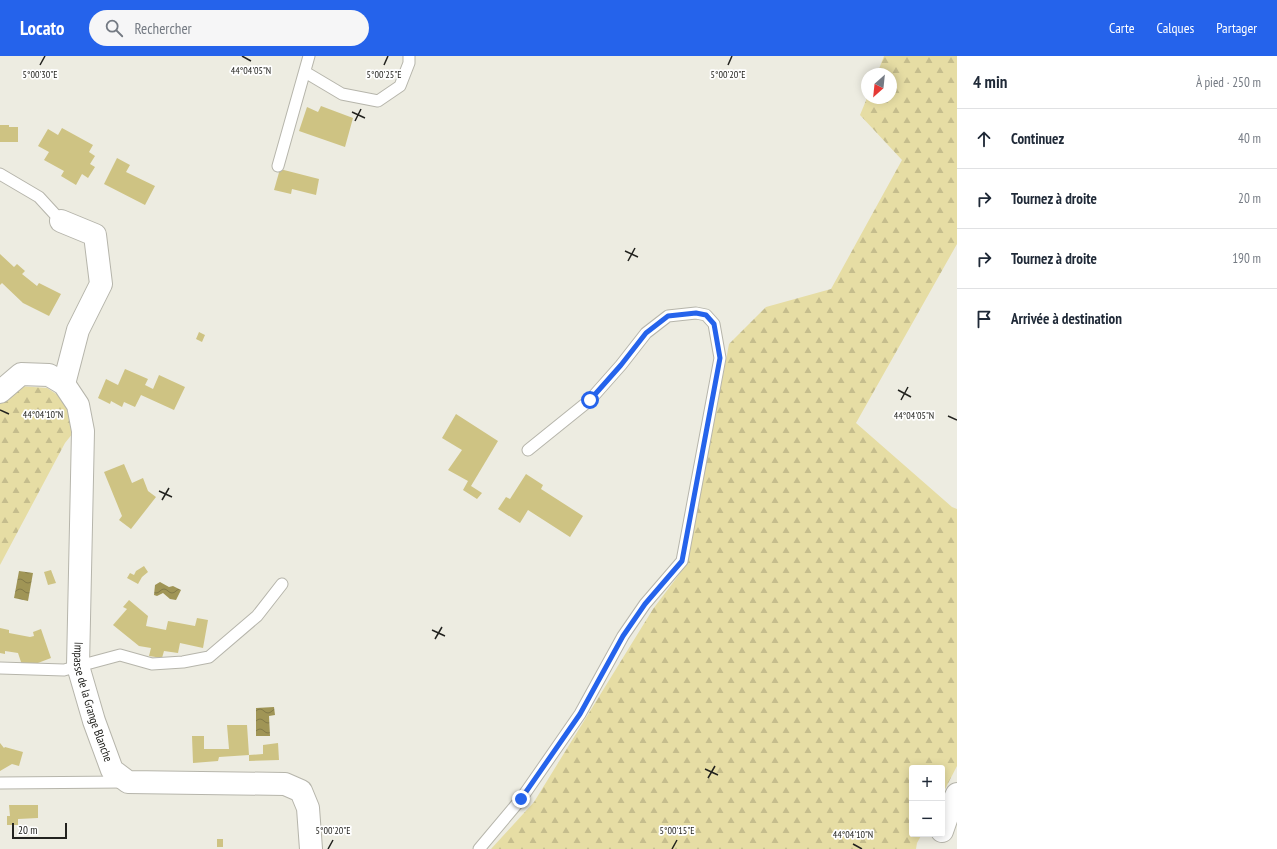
<!DOCTYPE html>
<html lang="fr">
<meta charset="utf-8">
<style>
body{margin:0;font-family:"PT Sans Narrow",sans-serif;background:#f6f6f7;color:#1f2937}
.controls{position:absolute;right:12px;bottom:12px;display:grid;overflow:hidden;border-radius:4px;box-shadow:0 2px 10px #0003}
.controls button{width:36px;height:36px;display:grid;place-items:center;padding:0;border:0;border-bottom:1px solid #e0e1e3;background:#fff;color:#1f2937;font:20px sans-serif}
.compass{position:absolute;left:861px;top:12px;width:36px;height:36px;border-radius:50%;background:#fff;box-shadow:0 2px 10px #0003;rotate:207deg}
.scale{position:absolute;left:12px;bottom:10px;width:55px;box-sizing:border-box;padding-left:4px;border:2px solid #22221e;border-top:0;font-size:11px;line-height:14px;white-space:nowrap;color:#22221e;-webkit-text-stroke:3px #fff;paint-order:stroke}
.stop{position:absolute;width:12px;height:12px;margin:-9px;border:3px solid #2563eb;border-radius:50%;background:#fff}
.stop.end{background:#2563eb;border-color:#fff;box-shadow:0 1px 4px #0008}
.list{margin:0;padding:0;list-style:none}
h2{display:flex;justify-content:space-between;align-items:center;height:52px;margin:0;padding:0 16px;font-size:17px}
h2 small{font-size:13px;font-weight:400;color:#747a83}
.list li{display:grid;grid-template-columns:26px 1fr auto;gap:12px;align-items:center;box-sizing:border-box;height:60px;padding:0 16px;border-top:1px solid #e0e1e3}
.list b{display:block;font-size:15px;white-space:nowrap}
.list em{font-size:13px;font-style:normal;color:#747a83}
.icon{flex:none;width:22px;height:22px;fill:none;stroke:currentColor;stroke-width:2;stroke-linecap:round;stroke-linejoin:round}
.map{position:relative;flex:none;width:957px;height:793px;overflow:hidden}
header{display:flex;align-items:center;gap:24px;box-sizing:border-box;height:56px;padding:0 20px;background:#2563eb;color:#fff}
header strong{font-size:19px}
nav{display:flex;gap:22px;margin-inline-start:auto;font-size:14px}
.search{width:280px;height:36px;background:#f6f6f7;display:flex;align-items:center;gap:10px;box-sizing:border-box;padding:0 14px;border-radius:22px;color:#747a83;font-size:15px}
main{display:flex}
aside{flex:1;background:#fff}
.map>svg:first-child{display:block}
</style>
<header>
<strong>Locato</strong>
<div class="search"><svg class="icon" aria-label="search" viewBox="0 0 24 24"><circle cx="10" cy="10" r="6"/><path d="M15 15l6 6"/></svg>Rechercher</div>
<nav><a>Carte</a><a>Calques</a><a>Partager</a></nav>
</header>
<main>
<div class="map">
<svg width="957" height="793" viewBox="0 0 957 793">
<defs>
<pattern id="forest-firs" width="22" height="20" patternUnits="userSpaceOnUse"><rect width="22" height="20" fill="#e6dda4"/><path d="M5 1l3.5 6h-7zM16 11l3.5 6h-7z" fill="#c5bd8d"/></pattern>
<pattern id="water-waves" width="16" height="10" patternUnits="userSpaceOnUse"><rect width="16" height="10" fill="#a09556"/><path d="M0 5q4-4 8 0t8 0" fill="none" stroke="#827947"/></pattern>
</defs>
<rect width="100%" height="100%" fill="#edece1"/>
<path fill="url(#forest-firs)" d="M884 0H957V188L856 367 952 451 957 453V710L942 739V712H912V778H922L917 787 916 793H491L534 746 653 553 687 508 729 288 766 251 831 233 902 104 860 59 867 42H891V18H877Z
M19 330 47 332 61 341 76 361 73 377 65 387 0 509V347Z"/>
<path fill="url(#water-waves)" d="M19 515 33 517 28 545 14 542Z
M160 526 169 531 173 530 181 534 176 544 170 543 163 537 157 540 154 539 155 529Z
M274 651 275 659 269 660 270 680H256V652Z"/>
<path fill="#cec383" d="M321 50 353 62 345 91 299 75 307 51 318 56Z
M0 69H9V71H18V86H0Z
M62 72 93 89 89 96 95 100 90 108 95 111 88 122 82 118 76 129 61 120 64 115 44 104 49 96 38 90 48 73 58 79Z
M117 102 130 109 126 116 155 130 145 149 104 128Z
M280 113 319 123 316 139 292 133 291 138 274 134Z
M0 198 14 211 17 208 25 215 22 218 37 230 39 227 61 238 49 260 23 247 2 227 0 229Z
M199 276 205 279 202 286 196 283Z
M125 313 148 323 145 329 153 333 159 319 185 331 174 354 141 339 135 351 124 346 122 351 111 345 110 348 98 342 106 323 118 329Z
M456 358 498 385 471 430 482 437 477 443 463 434 468 425 448 414 462 394 442 382Z
M124 408 132 427 143 422 148 435 156 441 131 473 119 464 122 460 104 416Z
M526 418 543 429 541 433 583 460 570 481 528 454 520 467 498 453 506 441 510 443Z
M144 510 148 516 142 521 138 528 127 522 130 517 134 519 136 515Z
M51 514 56 527 48 529 44 516Z
M129 544 148 560 146 570 166 574 168 565 195 570 197 562 208 564 203 592 180 587 178 597 164 595 162 602 149 600 151 592 139 590 113 569 127 553 123 551Z
M0 572 9 574V577L30 581 34 580 33 576 41 573 51 602 30 610 29 607 22 609 18 597 5 595V598L0 597Z
M227 669H247L249 699 219 701 218 705 193 707 192 680H204V693H229Z
M0 687 4 692 5 691 23 696 19 710 12 708 0 715Z
M278 687 279 704 249 705V699L263 698V689Z
M9 749H38V762L18 763V769H7V760H10Z
M217 783H223V791H217Z"/>
<g fill="none" stroke-linecap="round" stroke-linejoin="round">
<g stroke="#b6b5ab" stroke-width="13">
<path id="lane" d="M305 16 342 38 378 45 400 30 409 7V0
M278 110 309 0
M0 118 39 141 61 165
M0 612 64 614 120 599 152 608 183 606 209 601 257 560 282 528
M0 727 124 726
M479 793 521 743 580 658 623 580 645 548 682 505 720 302 714 268 706 259 696 257 668 260 646 277 621 309 590 344 528 394"/>
</g>
<g stroke="#b6b5ab" stroke-width="24">
<g id="street">
<path d="M61 165 95 179 101 228 78 274 64 328"/>
<path id="s1" d="M0 336 21 318 49 319 64 328 78 349 83 375 78 610 94 665 112 714 128 726 285 728 301 735 308 752 311 793"/>
</g>
</g>
<g stroke="#b6b5ab" stroke-width="24">
<path id="secondary" d="M942 775 949 755 957 738"/>
</g>
<use href="#lane" stroke="#fff" stroke-width="11"/>
<use href="#street" stroke="#fff" stroke-width="22"/>
<use href="#secondary" stroke="#fff" stroke-width="22"/>
</g>
<g fill="none" stroke-linecap="round" stroke-linejoin="round">
<path stroke="#2563eb" stroke-width="5" d="M521 743 580 658 623 580 645 548 682 505 720 302 714 268 706 259 696 257 668 260 646 277 621 309 590 344"/>
</g>
<path fill="none" stroke="#22221e" stroke-width="1.5" d="M242 0 251 5M40 9 45 0M384 9 388 0M728 9 732 0M352 56 365 62M355 65 361 53M625 195 638 201M628 205 635 192M898 334 911 341M901 344 908 331M0 354 9 358M948 360 957 364M159 435 172 441M162 444 169 432M432 574 445 580M435 583 442 571M705 713 718 719M708 722 715 710M853 788 862 793M328 793 333 784M672 793 677 784"/>
<g text-anchor="middle" stroke-width="3.5" stroke-linejoin="round" paint-order="stroke">
<g font-size="12" fill="#22221e" stroke="#fff">
<text dy="4" stroke="none"><textPath href="#s1" startOffset="398">Impasse de la Grange Blanche</textPath></text>
</g>
</g>
<g font-size="10" text-anchor="middle" fill="#22221e" stroke="#fff" stroke-width="3.5" stroke-linejoin="round" paint-order="stroke">
<text x="251" y="18">44°04'05"N</text>
<text x="40" y="22">5°00'30"E</text>
<text x="384" y="22">5°00'25"E</text>
<text x="728" y="22">5°00'20"E</text>
<text x="43" y="362">44°04'10"N</text>
<text x="914" y="363">44°04'05"N</text>
<text x="333" y="778">5°00'20"E</text>
<text x="677" y="778">5°00'15"E</text>
<text x="853" y="782">44°04'10"N</text>
</g>
</svg>
<div class="controls">
<button>+</button>
<button>−</button>
</div>
<svg class="compass" viewBox="-18 -18 36 36"><path d="M0-13l5 13h-10z" fill="#e53935"/><path d="M0 13l5-13h-10z" fill="#747a83"/></svg>
<div class="scale">20 m</div>
<div class="stop" style="left:590px;top:344px"></div>
<div class="stop end" style="left:521px;top:743px"></div>
</div>
<aside>
<h2>4 min<small>À pied · 250 m</small></h2>
<ul class="list">
<li><svg class="icon" aria-label="ahead" viewBox="0 0 24 24"><path d="M12 20V5M6 11l6-6 6 6"/></svg><div><b>Continuez</b></div><em>40 m</em></li>
<li><svg class="icon" aria-label="right" viewBox="0 0 24 24"><path d="M7 20v-9h11M14 6l5 5-5 5"/></svg><div><b>Tournez à droite</b></div><em>20 m</em></li>
<li><svg class="icon" aria-label="right" viewBox="0 0 24 24"><path d="M7 20v-9h11M14 6l5 5-5 5"/></svg><div><b>Tournez à droite</b></div><em>190 m</em></li>
<li><svg class="icon" aria-label="arrive" viewBox="0 0 24 24"><path d="M6 21V4h12l-3 4 3 4H6"/></svg><div><b>Arrivée à destination</b></div></li>
</ul>
</aside>
</main>
